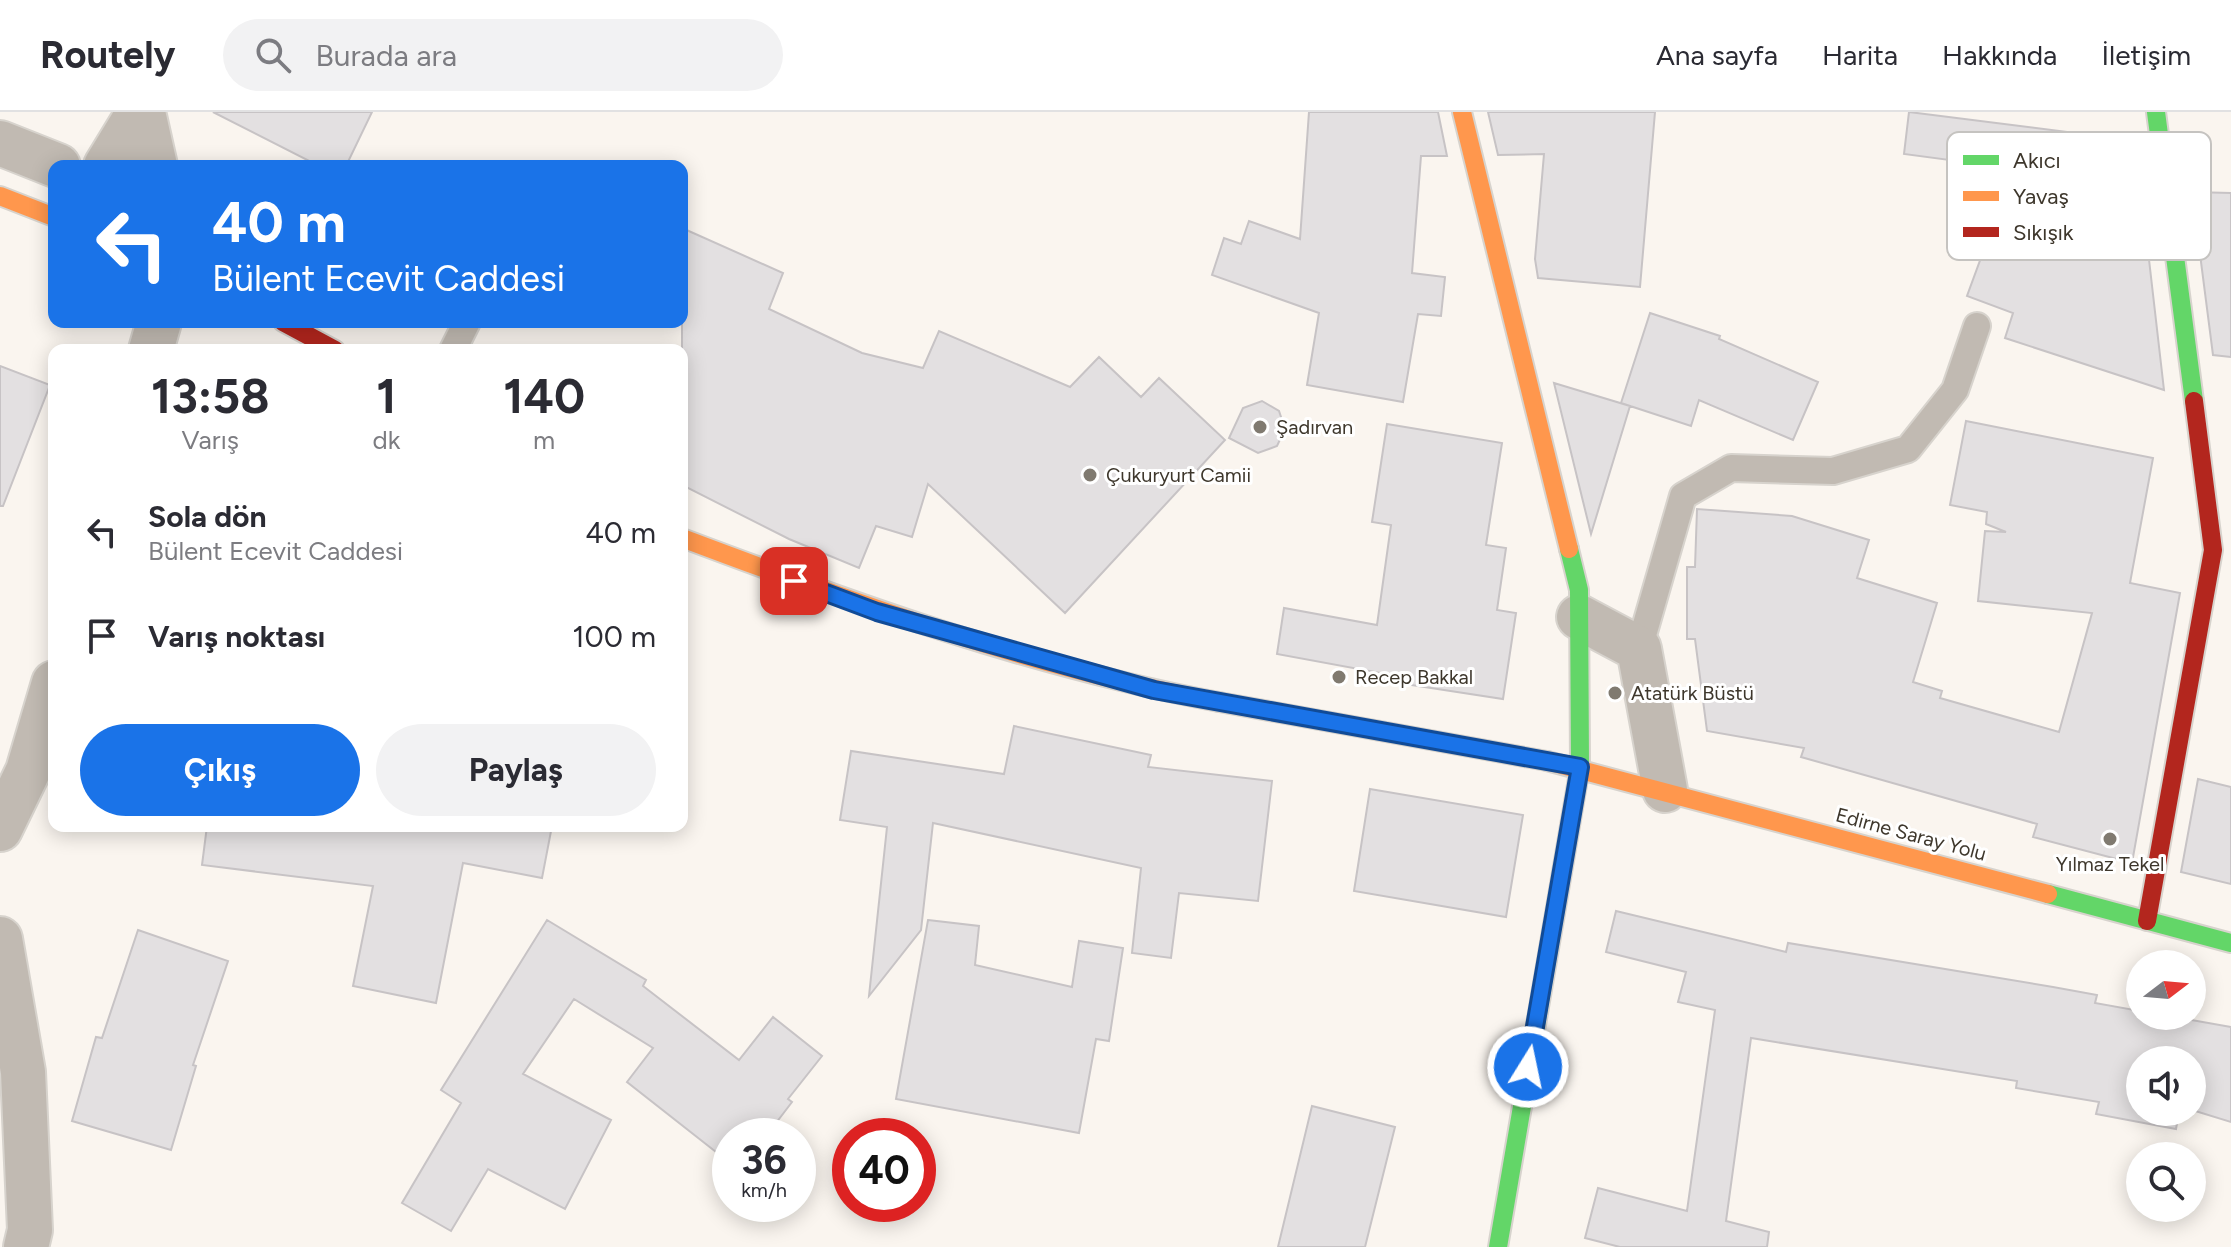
<!DOCTYPE html>
<html lang="tr">
<meta charset="utf-8">
<style>
:root{--surface:#fff;--page:#f2f2f3;--text:#2b2b33;--muted:#7c7c81;--line:#e1e1e2;--accent:#1a73e8}
body{margin:0;font-family:Figtree,sans-serif;background:var(--page);color:var(--text);height:100vh;display:flex;flex-direction:column;font-size:30px;white-space:nowrap}
*{box-sizing:border-box;margin:0}
p{font-size:26px;color:var(--muted)}
.icon{flex:none;width:44px;height:44px;fill:none;stroke:currentColor;stroke-width:2;stroke-linecap:round;stroke-linejoin:round}
.map{position:relative;flex:1;overflow:hidden}
.panel{position:absolute;left:48px;top:232px;width:640px;height:488px;display:flex;flex-direction:column;background:var(--surface);border-radius:16px;box-shadow:0 4px 20px #0003}
.panel>*{flex:none}
.guide{position:absolute;left:48px;top:48px;width:640px;height:168px;border-radius:16px;box-shadow:0 4px 20px #0003;background:#1a73e8;color:#fff;overflow:hidden}
.needle{width:52px;rotate:74deg}
.tools{position:absolute;left:2126px;top:838px;display:grid;gap:16px}
.tools a{display:grid;place-items:center;width:80px;height:80px;border-radius:50%;background:var(--surface);box-shadow:0 4px 20px #0003;font-size:40px}
.speed{position:absolute;left:712px;top:1006px;display:flex;gap:16px;font-size:40px;font-weight:700;text-align:center}
.speed>*{display:grid;place-content:center;width:104px;height:104px;border-radius:50%;background:var(--surface);box-shadow:0 4px 20px #0003;line-height:1}
.speed small{font-size:20px;font-weight:400}
.speed .limit{border:12px solid #d22;background:#fff;color:#111}
.pin{position:absolute;display:grid;place-items:center;width:68px;height:68px;color:#fff;margin:-34px;border-radius:16px;box-shadow:0 4px 12px #0006}
.me{position:absolute;width:88px;margin:-44px;rotate:10deg;stroke-linejoin:round;filter:drop-shadow(0 0 6px #0008)}
.turn{display:flex;align-items:center;gap:28px;height:168px;padding:0 32px;font-size:36px}
.turn .icon{width:104px;height:104px;stroke-width:2.5}
.turn b{display:block;font-size:56px;line-height:68px}
.eta{display:flex;justify-content:space-evenly;align-items:center;height:136px;text-align:center}
.eta b{font-size:48px;font-weight:700;line-height:56px}
.cta{display:flex;gap:16px;margin-top:auto;padding:16px 32px}
.cta a{flex:1;height:92px;border-radius:48px;background:var(--accent);color:#fff;font-size:32px;font-weight:700;line-height:92px;text-align:center}
.cta a+a{background:var(--page);color:var(--text)}
ul{padding:0;list-style:none}
li{display:flex;align-items:center;gap:24px;height:104px;padding:0 32px}
li div{flex:1}
li b{display:block;font-size:30px}
li em{font-style:normal}
header{display:flex;align-items:center;gap:48px;box-sizing:border-box;height:112px;padding:0 40px;background:var(--surface);border-bottom:2px solid var(--line)}
header strong{font-size:38px}
nav{display:flex;gap:44px;margin-inline-start:auto;font-size:28px}
.search{width:560px;height:72px;background:var(--page);display:flex;align-items:center;gap:20px;box-sizing:border-box;padding:0 28px;border-radius:44px;color:var(--muted);font-size:30px}
.map>svg:first-child{display:block}
</style>
<header>
<strong>Routely</strong>
<div class="search"><svg class="icon" aria-label="search" viewBox="0 0 24 24"><circle cx="10" cy="10" r="6"/><path d="M15 15l6 6"/></svg>Burada ara</div>
<nav><a>Ana sayfa</a><a>Harita</a><a>Hakkında</a><a>İletişim</a></nav>
</header>
<div class="map">
<svg width="2231" height="1135" viewBox="0 0 2231 1135">
<rect width="100%" height="100%" fill="#faf5ef"/>
<path fill="#e3e0e1" stroke="#c7c3c5" stroke-width="2" d="M 213,0 L 372,0 L 346,54 L 319,54 Z
M 1309,0 L 1438,0 L 1447,44 L 1421,44 L 1412,161 L 1445,165 L 1441,204 L 1418,202 L 1403,290 L 1307,273 L 1319,201 L 1212,163 L 1224,126 L 1241,132 L 1249,109 L 1300,127 Z
M 1488,0 L 1655,0 L 1640,175 L 1538,166 L 1535,147 L 1544,42 L 1498,43 Z
M 1909,0 L 2123,27 L 2117,77 L 2141,78 L 2164,278 L 2005,226 L 2013,201 L 1967,184 L 1993,113 L 1971,110 L 1980,52 L 1904,42 Z
M 2192,80 L 2231,81 L 2231,245 L 2213,243 Z
M 682,116 L 783,161 L 769,197 L 862,241 L 923,256 L 939,219 L 1070,275 L 1099,245 L 1141,285 L 1159,266 L 1225,328 L 1065,501 L 928,372 L 912,425 L 876,414 L 859,456 L 789,427 L 682,373 Z
M 1650,201 L 1720,224 L 1719,227 L 1818,270 L 1793,328 L 1699,288 L 1691,314 L 1621,291 Z
M 0,254 L 50,273 L 3,394 L 0,394 Z
M 1554,271 L 1630,294 L 1591,422 Z
M 1262,289 L 1279,299 L 1285,317 L 1277,334 L 1258,341 L 1229,326 L 1243,296 Z
M 1966,309 L 2153,346 L 2130,471 L 2180,481 L 2132,751 L 2033,725 L 2037,712 L 1801,645 L 1804,636 L 1707,619 L 1695,527 L 1687,527 L 1687,455 L 1695,455 L 1697,397 L 1792,404 L 1869,428 L 1857,466 L 1937,491 L 1913,570 L 1942,579 L 1940,586 L 2059,620 L 2092,501 L 1978,489 L 1985,419 L 2006,420 L 1986,412 L 1987,400 L 1950,393 Z
M 1387,312 L 1502,331 L 1486,433 L 1506,436 L 1497,498 L 1516,501 L 1503,587 L 1385,569 L 1386,562 L 1277,542 L 1284,496 L 1377,513 L 1391,413 L 1372,410 Z
M 1014,614 L 1151,643 L 1148,655 L 1272,669 L 1258,789 L 1179,781 L 1171,846 L 1132,841 L 1141,756 L 933,711 L 921,818 L 869,884 L 887,715 L 840,708 L 851,639 L 1004,662 Z
M 2198,667 L 2231,675 L 2231,772 L 2181,760 Z
M 1370,677 L 1523,703 L 1506,805 L 1354,779 Z
M 207,714 L 552,714 L 542,766 L 463,751 L 436,891 L 353,874 L 373,774 L 202,753 Z
M 1616,799 L 1786,840 L 1788,831 L 2053,875 L 2097,883 L 2095,891 L 2140,899 L 2140,904 L 2169,904 L 2231,915 L 2231,1010 L 2192,998 L 2192,948 L 2140,948 L 2140,1000 L 2179,1000 L 2176,1017 L 2096,1002 L 2099,990 L 2016,976 L 2017,969 L 1751,926 L 1726,1109 L 1769,1120 L 1767,1135 L 1620,1135 L 1585,1126 L 1598,1076 L 1687,1099 L 1715,898 L 1678,890 L 1686,860 L 1606,840 Z
M 547,808 L 646,868 L 643,874 L 739,948 L 773,905 L 822,944 L 788,987 L 792,990 L 766,1024 L 730,1024 L 730,1051 L 627,970 L 653,936 L 574,887 L 523,962 L 611,1008 L 565,1097 L 488,1057 L 451,1119 L 402,1091 L 461,991 L 441,978 Z
M 928,808 L 979,814 L 975,853 L 1072,875 L 1079,829 L 1123,836 L 1109,929 L 1096,927 L 1079,1021 L 896,987 Z
M 138,818 L 228,849 L 193,953 L 196,954 L 171,1038 L 72,1009 L 96,925 L 102,926 Z
M 1312,994 L 1395,1015 L 1365,1135 L 1278,1135 Z"/>
<g fill="none" stroke-linecap="round" stroke-linejoin="round">
<g stroke="#d7d3cd" stroke-width="30">
<path id="lane" d="M 453,238 L 467,210
M 1639,537 L 1683,384 L 1731,356 L 1833,359 L 1908,337 L 1955,278 L 1977,214"/>
</g>
<g stroke="#d7d3cd" stroke-width="48">
<path id="street" d="M 143,0 L 155,54
M 0,31 L 58,54
M 106,54 L 139,0
M 151,238 L 159,210
M 1579,505 L 1639,537 L 1665,678
M 0,717 L 28,659 L 54,571
M 0,827 L 23,960 L 30,1118 L 26,1135"/>
</g>
<g stroke="#d7d3cd" stroke-width="22">
<path id="fast" d="M 2156,0 L 2194,289
M 2048,782 L 2231,831
M 1498,1135 L 1580,655 L 1579,478 L 1569,437"/>
</g>
<g stroke="#d7d3cd" stroke-width="22">
<path id="slow" d="M 1462,0 L 1569,437
M 0,84 L 54,105
M 682,426 C 857,492 1034,556 1219,590
M 1547,649 L 2048,782"/>
</g>
<g stroke="#d7d3cd" stroke-width="22">
<path id="jam" d="M 283,210 L 335,238
M 1219,590 L 1547,649
M 2147,809 L 2213,438 L 2194,289"/>
</g>
<use href="#lane" stroke="#c1bab2" stroke-width="26"/>
<use href="#street" stroke="#c1bab2" stroke-width="44"/>
<use href="#fast" stroke="#63d668" stroke-width="18"/>
<use href="#slow" stroke="#ff974d" stroke-width="18"/>
<use href="#jam" stroke="#b3261e" stroke-width="18"/>
</g>
<g fill="none" stroke-linecap="round" stroke-linejoin="round">
<g stroke="#114b97" stroke-width="20">
<path id="route" d="M 794,469 L 877,500 L 1154,578 L 1580,655 L 1528,955"/>
</g>
<use href="#route" stroke="#1a73e8" stroke-width="14"/>
</g>
<g fill="#807a70" stroke="#fff" stroke-width="3">
<circle cx="1260" cy="315" r="8"/>
<circle cx="1090" cy="363" r="8"/>
<circle cx="1339" cy="565" r="8"/>
<circle cx="1615" cy="581" r="8"/>
<circle cx="2110" cy="727" r="8"/>
</g>
<g text-anchor="middle" dominant-baseline="central" stroke-width="6" stroke-linejoin="round" paint-order="stroke">
<g font-size="20" fill="#3e372c" stroke="#fff" text-anchor="start">
<text x="1276" y="315">Şadırvan</text>
<text x="1106" y="363">Çukuryurt Camii</text>
<text x="1355" y="565">Recep Bakkal</text>
<text x="1631" y="581">Atatürk Büstü</text>
<text x="2110" y="752" text-anchor="middle">Yılmaz Tekel</text>
</g>
<g font-size="20" fill="#3e372c" stroke="#fff">
<text transform="translate(1911 722) rotate(15)">Edirne Saray Yolu</text>
</g>
</g>
<rect x="1947" y="20" width="264" height="128" rx="12" fill="#fff" stroke="#c5c3c0" stroke-width="2"/>
<rect x="1963" y="43" width="36" height="10" fill="#63d668"/>
<rect x="1963" y="79" width="36" height="10" fill="#ff974d"/>
<rect x="1963" y="115" width="36" height="10" fill="#b3261e"/>
<g font-size="22" fill="#3e372c">
<text x="2013" y="56">Akıcı</text>
<text x="2013" y="92">Yavaş</text>
<text x="2013" y="128">Sıkışık</text>
</g>
</svg>
<div class="tools">
<a><svg class="needle" viewBox="-14 -14 28 28"><path d="M0-13l5 13h-10z" fill="#e53935"/><path d="M0 13l5-13h-10z" fill="#7c7c81"/></svg></a>
<a><svg class="icon" aria-label="sound" viewBox="0 0 24 24"><path d="M4 9h4l5-4v14l-5-4H4zM17 9q2 3 0 6"/></svg></a>
<a><svg class="icon" aria-label="search" viewBox="0 0 24 24"><circle cx="10" cy="10" r="6"/><path d="M15 15l6 6"/></svg></a>
</div>
<div class="speed"><div>36<small>km/h</small></div><div class="limit">40</div></div>
<div class="pin" style="left:794px;top:469px;background:#d93025"><svg class="icon" aria-label="arrive" viewBox="0 0 24 24"><path d="M6 21V4h12l-3 4 3 4H6"/></svg></div>
<svg class="me" style="left:1528px;top:955px" viewBox="-20 -20 40 40"><circle r="17" fill="#1a73e8" stroke="#fff" stroke-width="3"/><path d="M0-11L8 9 0 5-8 9z" fill="#fff"/></svg>
<div class="guide">
<div class="turn"><svg class="icon" aria-label="left" viewBox="0 0 24 24"><path d="M17 20v-9H6M10 6l-5 5 5 5"/></svg><div><b>40 m</b>Bülent Ecevit Caddesi</div></div>
</div>
<section class="panel">
<div class="eta">
<div><b>13:58</b><p>Varış</p></div>
<div><b>1</b><p>dk</p></div>
<div><b>140</b><p>m</p></div>
</div>
<ul>
<li><svg class="icon" aria-label="left" viewBox="0 0 24 24"><path d="M17 20v-9H6M10 6l-5 5 5 5"/></svg><div><b>Sola dön</b><p>Bülent Ecevit Caddesi</p></div><em>40 m</em></li>
<li><svg class="icon" aria-label="arrive" viewBox="0 0 24 24"><path d="M6 21V4h12l-3 4 3 4H6"/></svg><div><b>Varış noktası</b></div><em>100 m</em></li>
</ul>
<div class="cta"><a>Çıkış</a><a>Paylaş</a></div>
</section>
</div>
